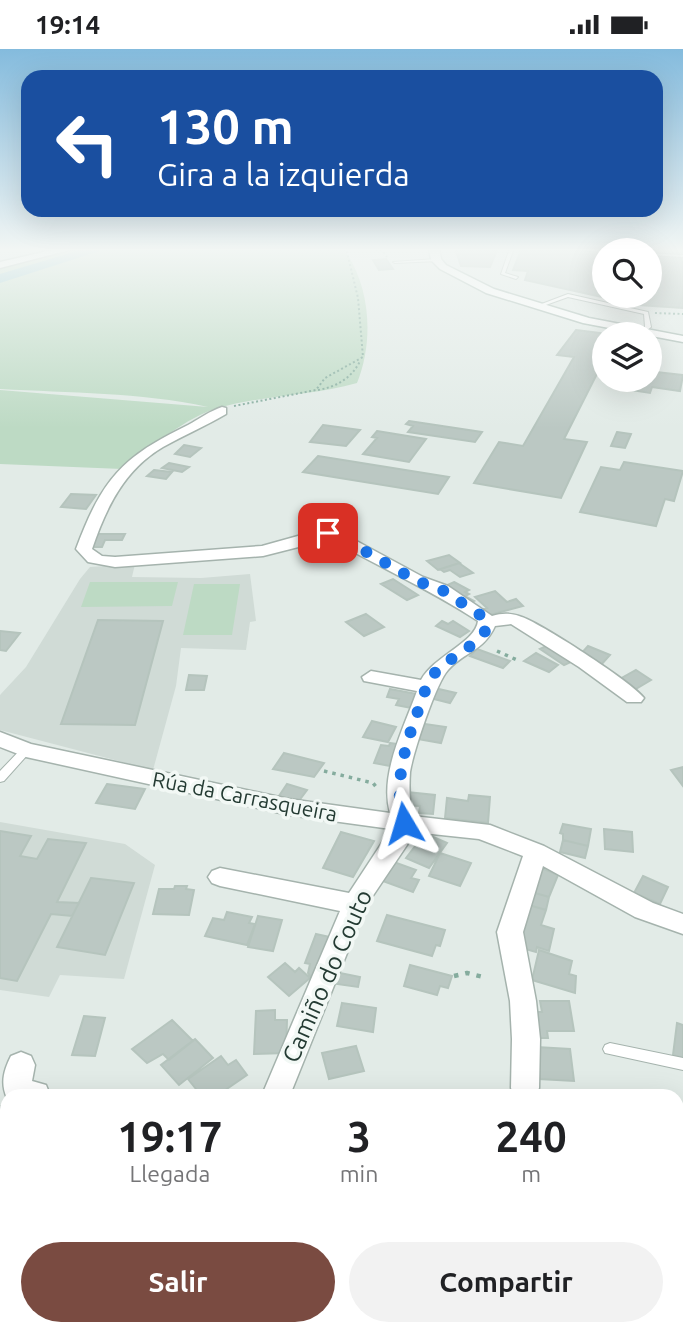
<!DOCTYPE html>
<html lang="es">
<meta charset="utf-8">
<style>
:root{--surface:#fff;--page:#f2f2f2;--text:#202124;--muted:#757577;--accent:#7a4b41}
body{margin:0;font-family:Ubuntu,sans-serif;background:var(--page);color:var(--text);height:100vh;display:flex;flex-direction:column;font-size:26px;white-space:nowrap}
*{box-sizing:border-box;margin:0}
p{font-size:23px;color:var(--muted)}
.icon{flex:none;width:38px;height:38px;fill:none;stroke:currentColor;stroke-width:2;stroke-linecap:round;stroke-linejoin:round}
.map{position:relative;flex:1;overflow:hidden}
.panel{position:absolute;left:0px;top:1040px;width:684px;height:247px;display:flex;flex-direction:column;background:var(--surface);border-radius:21px 21px 0 0;box-shadow:0 7px 28px #0002}
.panel>*{flex:none}
.top-card{position:absolute;left:21px;top:21px;width:642px;height:147px;border-radius:21px;box-shadow:0 7px 28px #0002;background:#1a4fa0;color:#fff;overflow:hidden}
.controls{position:absolute;left:592px;top:189px;display:grid;gap:14px}
.controls a{display:grid;place-items:center;width:70px;height:70px;border-radius:50%;background:var(--surface);box-shadow:0 7px 28px #0002;font-size:35px}
.pin{position:absolute;display:grid;place-items:center;width:60px;height:60px;color:#fff;margin:-30px;border-radius:14px;box-shadow:0 4px 10px #0006}
.me{position:absolute;width:77px;margin:-38px;rotate:353deg;stroke-linejoin:round;filter:drop-shadow(0 0 5px #0008)}
.turn{display:flex;align-items:center;gap:24px;height:147px;padding:0 21px;font-size:32px}
.turn .icon{width:91px;height:91px;stroke-width:2.5}
.turn b{display:block;font-size:49px;line-height:60px}
.eta{display:flex;justify-content:space-evenly;align-items:center;height:119px;text-align:center}
.eta b{font-size:42px;font-weight:700;line-height:49px}
.button{display:flex;gap:14px;margin-top:auto;padding:14px 21px}
.button a{flex:1;height:80px;border-radius:42px;background:var(--accent);color:#fff;font-size:28px;font-weight:700;line-height:80px;text-align:center}
.button a+a{background:var(--page);color:var(--text)}
.status{display:flex;justify-content:space-between;align-items:center;height:49px;padding:0 35px;background:var(--surface);direction:ltr}
.status svg{height:19px;fill:currentColor}
.map>svg:first-child{display:block}
</style>
<div class="status"><b>19:14</b><svg viewBox="0 0 49 12"><path d="M0 12V9h3v3zM5 12V6h3v6zM10 12V3h3v9zM15 12V0h3v12zM26 1h20v11H26zM47 4h2v5h-2z"/></svg></div>
<div class="map">
<svg width="683" height="1285" viewBox="0 0 683 1285">
<rect width="100%" height="100%" fill="#e2ebe7"/>
<path fill="#d0dbd6" d="M 135,515 L 132,528 L 201,529 L 250,525 L 256,572 L 250,573 L 246,601 L 181,599 L 176,637 L 153,721 L 0,681 L 0,646 L 26,618 L 80,530 L 90,518 Z
M 0,773 L 125,795 L 155,816 L 124,930 L 60,926 L 49,948 L 0,941 Z"/>
<path fill="#bddac4" d="M 82,199 L 343,199 C 371,237 374,292 357,334 C 311,347 263,346 218,359 C 190,366 144,402 122,420 L 0,415 L 0,341 L 208,358 C 139,343 70,344 0,340 L 0,218 Z
M 90,533 L 178,533 L 172,557 L 81,558 Z
M 194,535 L 240,535 L 232,586 L 183,586 Z"/>
<g fill="none" stroke-linecap="round" stroke-linejoin="round">
<path fill="#8ec5cc" fill-rule="evenodd" d="M 87,199 L 109,199 L 0,234 L 0,225 Z"/>
</g>
<path fill="#bbc8c3" stroke="#b5c4bd" stroke-width="2" d="M 455,199 L 498,199 L 490,218 L 461,217 Z
M 537,199 L 604,204 L 604,247 L 649,247 L 649,207 L 683,209 L 683,259 L 638,256 L 525,231 L 528,222 L 513,221 L 521,201 Z
M 386,210 L 393,220 L 379,221 L 373,211 Z
M 576,281 L 608,285 L 604,285 L 604,311 L 564,390 L 587,393 L 561,449 L 474,434 L 499,393 L 523,397 L 574,308 L 557,306 Z
M 656,323 L 683,326 L 680,342 L 652,338 L 650,344 L 631,341 L 635,331 L 649,331 L 649,325 L 655,326 Z
M 409,372 L 482,383 L 475,393 L 408,383 L 413,377 L 406,375 Z
M 323,376 L 360,381 L 346,397 L 310,393 Z
M 377,382 L 426,390 L 409,413 L 363,405 L 377,389 L 372,388 Z
M 617,383 L 631,385 L 625,399 L 611,397 Z
M 184,396 L 201,399 L 190,408 L 175,405 Z
M 318,407 L 449,428 L 438,445 L 303,423 Z
M 624,413 L 683,422 L 674,452 L 665,450 L 656,477 L 580,463 L 601,418 L 620,421 Z
M 169,414 L 189,418 L 182,423 L 162,419 Z
M 154,421 L 172,423 L 166,430 L 147,427 Z
M 71,445 L 96,446 L 86,460 L 61,458 Z
M 97,485 L 125,485 L 122,491 L 105,491 L 102,498 L 91,498 Z
M 449,506 L 460,514 L 438,521 L 427,512 Z
M 459,514 L 473,524 L 460,528 L 450,521 L 444,523 L 440,520 Z
M 393,530 L 418,546 L 407,551 L 381,535 Z
M 454,533 L 469,541 L 465,543 L 469,545 L 465,547 L 474,552 L 468,555 L 443,538 Z
M 495,542 L 507,553 L 516,550 L 523,557 L 486,567 L 480,561 L 487,559 L 475,548 Z
M 366,565 L 384,578 L 364,587 L 346,573 Z
M 98,571 L 163,572 L 135,676 L 61,675 Z
M 442,572 L 448,575 L 453,572 L 469,582 L 460,588 L 436,577 Z
M 0,582 L 20,584 L 6,602 L 0,601 Z
M 551,595 L 575,611 L 564,616 L 540,600 Z
M 588,597 L 610,606 L 600,617 L 578,608 Z
M 477,600 L 510,612 L 503,619 L 470,607 Z
M 536,604 L 558,616 L 549,623 L 524,612 Z
M 636,621 L 651,631 L 634,641 L 618,631 Z
M 189,626 L 207,627 L 204,641 L 186,641 Z
M 430,638 L 456,644 L 450,654 L 426,648 Z
M 390,640 L 422,646 L 417,660 L 396,656 L 399,650 L 387,648 Z
M 372,672 L 396,678 L 388,693 L 363,688 Z
M 418,674 L 446,678 L 441,694 L 412,689 Z
M 390,694 L 404,696 L 396,718 L 374,714 L 381,696 L 389,697 Z
M 284,704 L 324,714 L 314,728 L 273,720 Z
M 683,718 L 683,737 L 671,721 Z
M 107,735 L 145,740 L 135,760 L 96,754 Z
M 287,735 L 307,741 L 298,753 L 279,747 Z
M 407,743 L 435,746 L 433,765 L 419,764 L 420,757 L 405,756 Z
M 469,746 L 490,748 L 488,774 L 445,769 L 447,749 L 468,752 Z
M 563,775 L 591,780 L 588,797 L 563,791 L 563,785 L 560,784 Z
M 604,780 L 632,783 L 633,803 L 605,800 Z
M 0,782 L 31,787 L 20,807 L 37,810 L 48,790 L 86,794 L 57,853 L 79,854 L 72,867 L 51,865 L 17,932 L 0,929 Z
M 341,783 L 374,792 L 353,828 L 323,819 Z
M 431,787 L 447,794 L 429,819 L 406,809 L 419,792 L 425,795 Z
M 563,791 L 588,797 L 585,809 L 560,803 Z
M 440,804 L 471,814 L 460,837 L 429,827 Z
M 391,812 L 416,821 L 411,829 L 419,831 L 413,843 L 380,831 Z
M 537,817 L 558,826 L 549,848 L 528,842 Z
M 643,827 L 668,838 L 660,855 L 634,844 Z
M 91,829 L 134,834 L 105,906 L 57,898 Z
M 175,837 L 187,837 L 186,840 L 194,841 L 189,866 L 153,865 L 159,840 L 174,840 Z
M 528,842 L 549,848 L 546,861 L 525,855 Z
M 525,855 L 546,861 L 541,876 L 554,880 L 549,902 L 537,898 L 536,903 L 515,897 Z
M 227,863 L 252,868 L 249,874 L 255,875 L 247,896 L 205,887 L 213,869 L 224,871 Z
M 387,866 L 445,881 L 440,897 L 436,896 L 432,907 L 377,892 Z
M 258,867 L 282,871 L 273,902 L 248,898 Z
M 316,885 L 334,889 L 312,929 L 308,924 L 310,915 L 305,914 Z
M 539,901 L 572,912 L 569,925 L 576,927 L 575,944 L 532,931 Z
M 285,914 L 295,923 L 299,919 L 310,929 L 289,947 L 268,928 Z
M 410,916 L 452,927 L 448,939 L 440,937 L 437,946 L 404,937 Z
M 340,924 L 360,928 L 358,938 L 337,935 Z
M 540,952 L 569,952 L 574,982 L 547,982 L 548,989 L 534,989 L 530,963 L 542,963 Z
M 342,954 L 376,959 L 373,983 L 337,977 Z
M 275,961 L 275,971 L 287,971 L 286,1004 L 254,1005 L 256,962 Z
M 84,967 L 105,969 L 95,1007 L 72,1006 Z
M 172,971 L 193,992 L 169,1011 L 163,1005 L 147,1014 L 132,1000 Z
M 677,974 L 683,976 L 683,1009 L 673,1006 Z
M 195,990 L 213,1009 L 179,1036 L 161,1016 Z
M 356,997 L 364,1022 L 329,1030 L 322,1004 Z
M 536,998 L 570,1000 L 574,1032 L 539,1030 Z
M 221,1007 L 228,1016 L 236,1011 L 247,1026 L 218,1046 L 210,1046 L 206,1041 L 200,1045 L 188,1030 Z
M 0,1057 L 7,1057 L 7,1107 L 0,1107 Z
M 677,1111 L 683,1111 L 683,1141 L 677,1141 Z"/>
<g fill="none" stroke-linecap="round" stroke-linejoin="round">
<g stroke="#a5b3ad" stroke-width="2">
<path id="service" d="M 510,199 L 514,199 L 505,224 L 518,228 L 516,230 L 501,225 Z
M 560,199 L 606,201 L 604,201 L 604,203 Z
M 649,204 L 683,206 L 683,208 L 649,206 Z
M 436,210 L 438,212 L 395,214 L 393,213 Z
M 568,245 L 648,263 L 651,278 L 646,282 L 641,281 L 645,278 L 644,265 L 568,248 L 543,257 L 539,256 Z
M 26,698 L 30,699 L 31,701 L 30,703 L 4,732 L 0,733 L 0,722 L 22,699 Z
M 610,994 L 683,1009 L 683,1021 L 605,1004 L 603,1000 L 605,996 Z"/>
</g>
<g stroke="#a5b3ad" stroke-width="3">
<path id="minor" d="M 61,199 L 77,199 L 0,219 L 0,213 Z
M 222,358 L 226,359 L 226,365 C 206,377 184,386 163,398 C 124,421 106,459 92,500 L 102,507 L 115,508 L 262,497 L 323,480 L 338,482 L 423,528 L 448,537 L 492,567 C 502,564 510,564 519,567 C 538,572 633,634 644,649 L 641,653 L 627,653 L 579,618 L 511,575 L 495,577 C 484,602 464,603 448,621 C 436,634 413,704 410,723 C 409,738 409,753 413,767 L 490,776 L 544,797 L 653,854 L 683,865 L 683,885 L 635,868 L 543,817 L 523,883 L 536,952 L 540,990 L 539,1039 L 536,1046 L 514,1046 L 511,1039 L 512,990 L 510,952 L 497,883 L 523,807 L 479,790 L 413,783 L 407,796 L 366,857 L 290,1046 L 262,1046 L 340,862 L 220,837 L 212,834 L 208,828 L 212,822 L 220,819 L 349,844 L 391,780 L 289,766 L 26,708 L 0,698 L 0,683 L 31,695 L 289,750 L 390,764 C 379,725 404,679 417,642 L 364,632 L 362,628 L 371,622 L 421,631 C 434,607 476,593 478,572 C 431,541 379,518 330,490 L 263,507 L 115,518 L 88,513 L 76,500 C 102,430 122,408 188,376 C 199,370 210,362 222,358 Z
M 21,1003 L 31,1007 L 35,1016 L 32,1032 L 46,1036 L 50,1046 L 7,1046 L 7,1049 C 0,1034 4,1021 11,1007 Z
M 220,1279 L 255,1279 L 253,1285 L 219,1285 Z"/>
</g>
<g stroke="#a2b6ae" stroke-width="3">
<path id="secondary" d="M 429,199 L 439,199 L 441,210 L 446,216 L 494,240 L 589,269 L 683,287 L 683,293 L 583,274 L 486,244 L 440,220 L 431,211 Z"/>
</g>
<path stroke="#85ac9e" stroke-width="2" stroke-dasharray="2 2.5" stroke-linecap="butt" d="M 371,199 L 383,202 L 387,208
M 655,264 L 683,265
M 318,341 C 336,338 352,329 360,312
M 234,357 L 316,341 L 325,329 L 363,308 L 358,249 L 346,199"/>
<path stroke="#85ac9e" stroke-width="3.5" stroke-dasharray="3.5 5" stroke-linecap="butt" d="M 497,602 L 517,611
M 324,722 L 373,734 L 377,739"/>
<path stroke="#85ac9e" stroke-width="4.5" stroke-dasharray="4.5 7" stroke-linecap="butt" d="M 454,927 L 467,924 L 487,929"/>
<use href="#service" fill="#fff" fill-rule="evenodd"/>
<use href="#minor" fill="#fff" fill-rule="evenodd"/>
<use href="#secondary" fill="#fff" fill-rule="evenodd"/>
</g>
<linearGradient id="sky" x2="0" y2="1"><stop stop-color="#84bbdd"/><stop offset="0.53" stop-color="#f2f6f4"/><stop offset="1" stop-color="#f2f6f4" stop-opacity="0"/></linearGradient>
<rect width="683" height="379" fill="url(#sky)"/>
<g fill="none" stroke-linecap="round" stroke-linejoin="round">
<path stroke="#1a73e8" stroke-width="12" stroke-dasharray="0 21.6" d="M 328,484 L 337,486 L 417,532 L 442,541 L 485,569 L 488,574 C 485,596 443,609 431,629 C 425,638 423,650 419,659 C 405,697 393,735 404,774"/>
</g>
<g text-anchor="middle" dominant-baseline="central" stroke-width="7" stroke-linejoin="round" paint-order="stroke">
<g font-size="21" fill="#243b33" stroke="#f2f8f5">
<text transform="translate(245 747) rotate(11)">Rúa da Carrasqueira</text>
</g>
<g font-size="24" fill="#243b33" stroke="#f2f8f5">
<text transform="translate(327 927) rotate(-66)">Camiño do Couto</text>
</g>
</g>
</svg>
<div class="controls">
<a><svg class="icon" aria-label="search" viewBox="0 0 24 24"><circle cx="10" cy="10" r="6"/><path d="M15 15l6 6"/></svg></a>
<a><svg class="icon" aria-label="layers" viewBox="0 0 24 24"><path d="M12 4l9 5-9 5-9-5zM3 14l9 5 9-5"/></svg></a>
</div>
<div class="pin" style="left:328px;top:484px;background:#d93025"><svg class="icon" aria-label="arrive" viewBox="0 0 24 24"><path d="M6 21V4h12l-3 4 3 4H6"/></svg></div>
<svg class="me" style="left:404px;top:774px" viewBox="-20 -20 40 40"><path d="M0-17L14 15 0 8-14 15z" fill="#1a73e8" stroke="#fff" stroke-width="4"/></svg>
<div class="top-card">
<div class="turn"><svg class="icon" aria-label="left" viewBox="0 0 24 24"><path d="M17 20v-9H6M10 6l-5 5 5 5"/></svg><div><b>130 m</b>Gira a la izquierda</div></div>
</div>
<section class="panel">
<div class="eta">
<div><b>19:17</b><p>Llegada</p></div>
<div><b>3</b><p>min</p></div>
<div><b>240</b><p>m</p></div>
</div>
<div class="button"><a>Salir</a><a>Compartir</a></div>
</section>
</div>
